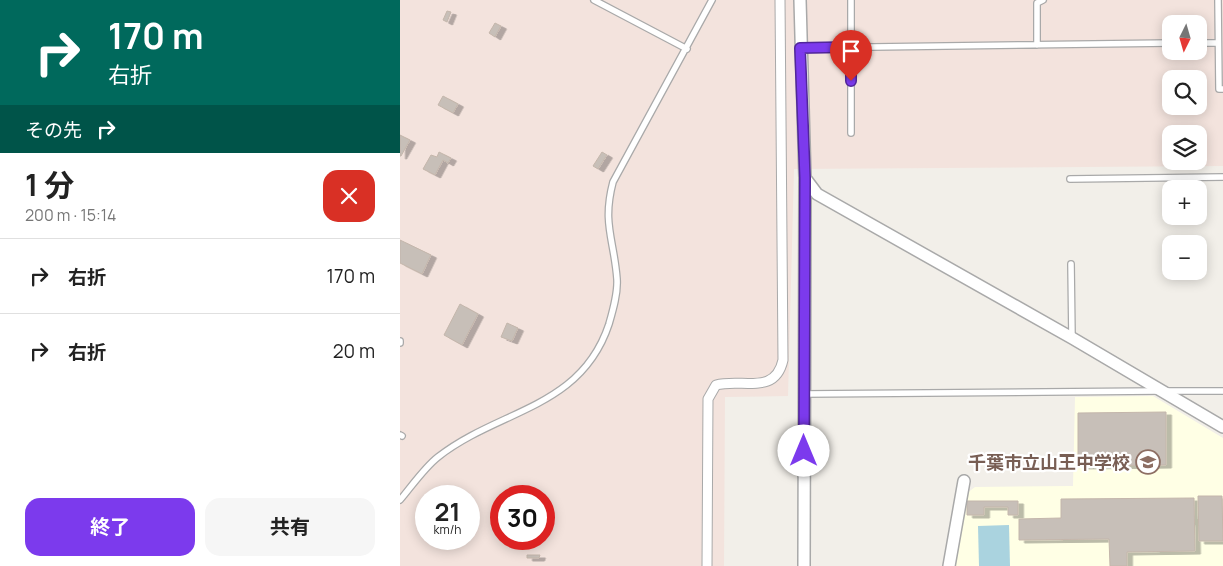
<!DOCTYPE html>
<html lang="ja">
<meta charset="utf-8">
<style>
:root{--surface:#fff;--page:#f6f6f6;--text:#222;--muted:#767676;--line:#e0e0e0;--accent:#7c3aed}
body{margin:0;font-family:Manrope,"Noto Sans JP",sans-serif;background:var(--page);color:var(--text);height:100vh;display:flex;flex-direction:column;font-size:19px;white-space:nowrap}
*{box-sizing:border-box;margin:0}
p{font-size:16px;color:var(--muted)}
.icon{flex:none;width:28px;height:28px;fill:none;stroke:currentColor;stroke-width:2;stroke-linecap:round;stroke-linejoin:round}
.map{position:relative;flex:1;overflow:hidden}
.sheet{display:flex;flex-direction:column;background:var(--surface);width:400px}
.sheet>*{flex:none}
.guide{background:#00695c;color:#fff;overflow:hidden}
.needle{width:32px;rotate:185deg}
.controls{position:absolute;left:762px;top:15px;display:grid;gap:10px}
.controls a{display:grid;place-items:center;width:45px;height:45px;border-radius:10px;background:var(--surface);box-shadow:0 2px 12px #0003;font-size:25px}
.speed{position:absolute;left:15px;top:485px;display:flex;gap:10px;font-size:25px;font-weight:700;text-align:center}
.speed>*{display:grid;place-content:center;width:65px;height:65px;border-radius:50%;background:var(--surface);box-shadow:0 2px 12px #0003;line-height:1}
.speed small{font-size:12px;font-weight:400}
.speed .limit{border:8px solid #d22;background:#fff;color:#111}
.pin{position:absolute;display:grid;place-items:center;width:42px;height:42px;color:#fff;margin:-51px -21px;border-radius:50% 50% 50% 0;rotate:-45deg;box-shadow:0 0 5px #0007}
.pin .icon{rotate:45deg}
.me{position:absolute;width:55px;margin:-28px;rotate:0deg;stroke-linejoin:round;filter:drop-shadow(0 0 4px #0008)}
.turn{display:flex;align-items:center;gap:18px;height:105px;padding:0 25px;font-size:22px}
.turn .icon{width:65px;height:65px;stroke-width:2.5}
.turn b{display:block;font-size:35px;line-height:42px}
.then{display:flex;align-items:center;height:48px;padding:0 25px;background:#0003;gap:10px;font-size:19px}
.round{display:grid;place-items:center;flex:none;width:52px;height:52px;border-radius:15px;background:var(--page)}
.overview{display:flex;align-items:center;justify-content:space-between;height:85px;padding:0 25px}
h1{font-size:30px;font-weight:700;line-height:38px}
.cta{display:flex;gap:10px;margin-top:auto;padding:10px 25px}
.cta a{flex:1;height:58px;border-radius:15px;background:var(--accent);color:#fff;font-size:20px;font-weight:700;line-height:58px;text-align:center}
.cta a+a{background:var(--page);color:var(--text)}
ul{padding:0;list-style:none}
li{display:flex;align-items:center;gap:15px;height:75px;padding:0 25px;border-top:1px solid var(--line)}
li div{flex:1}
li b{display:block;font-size:19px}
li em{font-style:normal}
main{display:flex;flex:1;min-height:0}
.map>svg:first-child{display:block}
</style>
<main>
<section class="sheet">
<div class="guide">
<div class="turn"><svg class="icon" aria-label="right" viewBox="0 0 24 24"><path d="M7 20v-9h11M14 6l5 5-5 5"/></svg><div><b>170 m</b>右折</div></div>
<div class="then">その先<svg class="icon" aria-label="right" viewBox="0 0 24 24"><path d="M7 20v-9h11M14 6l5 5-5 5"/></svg></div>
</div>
<div class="overview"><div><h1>1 分</h1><p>200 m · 15:14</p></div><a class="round" style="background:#d93025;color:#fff"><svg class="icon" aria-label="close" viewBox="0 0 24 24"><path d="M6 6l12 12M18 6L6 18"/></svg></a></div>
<ul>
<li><svg class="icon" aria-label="right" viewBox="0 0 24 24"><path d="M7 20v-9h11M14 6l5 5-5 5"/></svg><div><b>右折</b></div><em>170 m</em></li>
<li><svg class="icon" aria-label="right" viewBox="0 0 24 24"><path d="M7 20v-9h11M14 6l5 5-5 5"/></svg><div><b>右折</b></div><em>20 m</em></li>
</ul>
<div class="cta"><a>終了</a><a>共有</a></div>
</section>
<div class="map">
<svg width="823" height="566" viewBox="0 0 823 566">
<defs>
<filter id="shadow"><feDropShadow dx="5.5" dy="3" stdDeviation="0" flood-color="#0004"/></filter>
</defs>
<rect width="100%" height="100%" fill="#f2efe9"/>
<path fill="#ffffe5" d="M 753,396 L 823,438 L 823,566 L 554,566 L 567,493 L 575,487 L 673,486 L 675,397 Z"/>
<path fill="#f3e3dd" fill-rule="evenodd" d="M 0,0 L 823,0 L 823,166 L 394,169 L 388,396 L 325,397 L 324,566 L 0,566 ZM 771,24 L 799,24 L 799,51 L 771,51 ZM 771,79 L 799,79 L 799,106 L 771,106 ZM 771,134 L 799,134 L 799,161 L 771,161 ZM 26,496 L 69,496 L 69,539 L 26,539 ZM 101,496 L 144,496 L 144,539 L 101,539 Z"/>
<path fill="#aad3df" d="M 609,525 L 610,566 L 579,566 L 578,526 Z"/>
<path fill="#c7bfb8" stroke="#c4b6ab" filter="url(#shadow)" d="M 47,11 L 51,12 L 47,22 L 43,20 Z
M 95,23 L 101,26 L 95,37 L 89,33 Z
M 43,96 L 58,104 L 53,113 L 38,105 Z
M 0,135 L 10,140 L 1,156 L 0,156 Z
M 39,152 L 51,158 L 48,163 L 43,160 L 35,175 L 23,169 L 31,155 L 37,157 Z
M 202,152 L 207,155 L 198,169 L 193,166 Z
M 0,240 L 31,255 L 22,274 L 0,263 Z
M 60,304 L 78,314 L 62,345 L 44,335 Z
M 107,323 L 118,328 L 112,341 L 101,337 Z
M 766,412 L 766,465 L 678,466 L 678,413 Z
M 798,496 L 822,496 L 823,541 L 799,541 Z
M 794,498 L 795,551 L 727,552 L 727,566 L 710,566 L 709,539 L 619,540 L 619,519 L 661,518 L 661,499 Z
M 567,501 L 618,501 L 618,515 L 608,515 L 608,507 L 584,507 L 584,515 L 567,515 Z
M 127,555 L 140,555 L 139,558 L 127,558 Z"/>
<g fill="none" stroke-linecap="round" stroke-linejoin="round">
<g stroke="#a9a9a9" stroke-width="8">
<path id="service" d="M 194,0 L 287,49
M 451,0 L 451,133
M 818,0 L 819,89 L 823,89
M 799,43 L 818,43
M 637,45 L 637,3 L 643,0
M 400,48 L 771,43
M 670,179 L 823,177
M 671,264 L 672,338
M 0,341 L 0,343
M 768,391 L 823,391
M 404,394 L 758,391
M 0,435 L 2,436
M 0,500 C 12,486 24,468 38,457 C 99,409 181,409 209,324 C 213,310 218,293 217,279 C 214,239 202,224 213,182 L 312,0"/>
</g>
<g stroke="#a9a9a9" stroke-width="11">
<path id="pedestrian" d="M 307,566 L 308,399 L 316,385 C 342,378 375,396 383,360 L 380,0"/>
</g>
<g stroke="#a9a9a9" stroke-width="14">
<path id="minor" d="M 400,0 L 405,178 L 404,566
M 405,178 L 417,194 L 672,338 L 823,427
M 549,566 L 564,481"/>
</g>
<use href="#service" stroke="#fff" stroke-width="5.5"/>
<use href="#pedestrian" stroke="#fff" stroke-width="9"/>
<use href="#minor" stroke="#fff" stroke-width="11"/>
</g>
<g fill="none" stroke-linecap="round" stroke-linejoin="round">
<g stroke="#51269a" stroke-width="12">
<path id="route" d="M 404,451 L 405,178 L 400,48 L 451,47 L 451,81"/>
</g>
<use href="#route" stroke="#7c3aed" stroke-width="9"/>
</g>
<defs>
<g id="school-ring" transform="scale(1.25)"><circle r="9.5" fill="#fff" stroke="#8d6e63" stroke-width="1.5"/><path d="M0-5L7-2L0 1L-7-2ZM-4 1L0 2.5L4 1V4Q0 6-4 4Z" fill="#8d6e63"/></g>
</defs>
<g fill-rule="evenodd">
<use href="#school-ring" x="748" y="462"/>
</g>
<g text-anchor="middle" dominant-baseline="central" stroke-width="4.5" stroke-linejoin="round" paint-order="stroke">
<g font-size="18" font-weight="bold" fill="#785e54" stroke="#fff" text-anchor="end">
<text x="730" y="462">千葉市立山王中学校</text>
</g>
</g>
</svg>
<div class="controls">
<a><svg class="needle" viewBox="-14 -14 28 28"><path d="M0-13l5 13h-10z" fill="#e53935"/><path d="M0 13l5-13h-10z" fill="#767676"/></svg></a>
<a><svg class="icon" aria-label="search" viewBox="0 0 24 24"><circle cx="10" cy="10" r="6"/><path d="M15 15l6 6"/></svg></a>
<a><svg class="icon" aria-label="layers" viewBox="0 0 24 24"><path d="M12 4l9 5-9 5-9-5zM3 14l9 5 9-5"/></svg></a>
<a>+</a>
<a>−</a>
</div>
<div class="speed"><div>21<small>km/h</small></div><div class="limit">30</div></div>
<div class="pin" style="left:451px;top:81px;background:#d93025"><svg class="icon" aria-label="arrive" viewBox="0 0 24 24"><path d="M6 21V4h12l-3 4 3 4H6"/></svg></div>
<svg class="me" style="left:404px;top:451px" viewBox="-20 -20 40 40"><circle r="19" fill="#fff"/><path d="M0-13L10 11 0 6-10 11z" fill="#7c3aed"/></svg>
</div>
</main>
